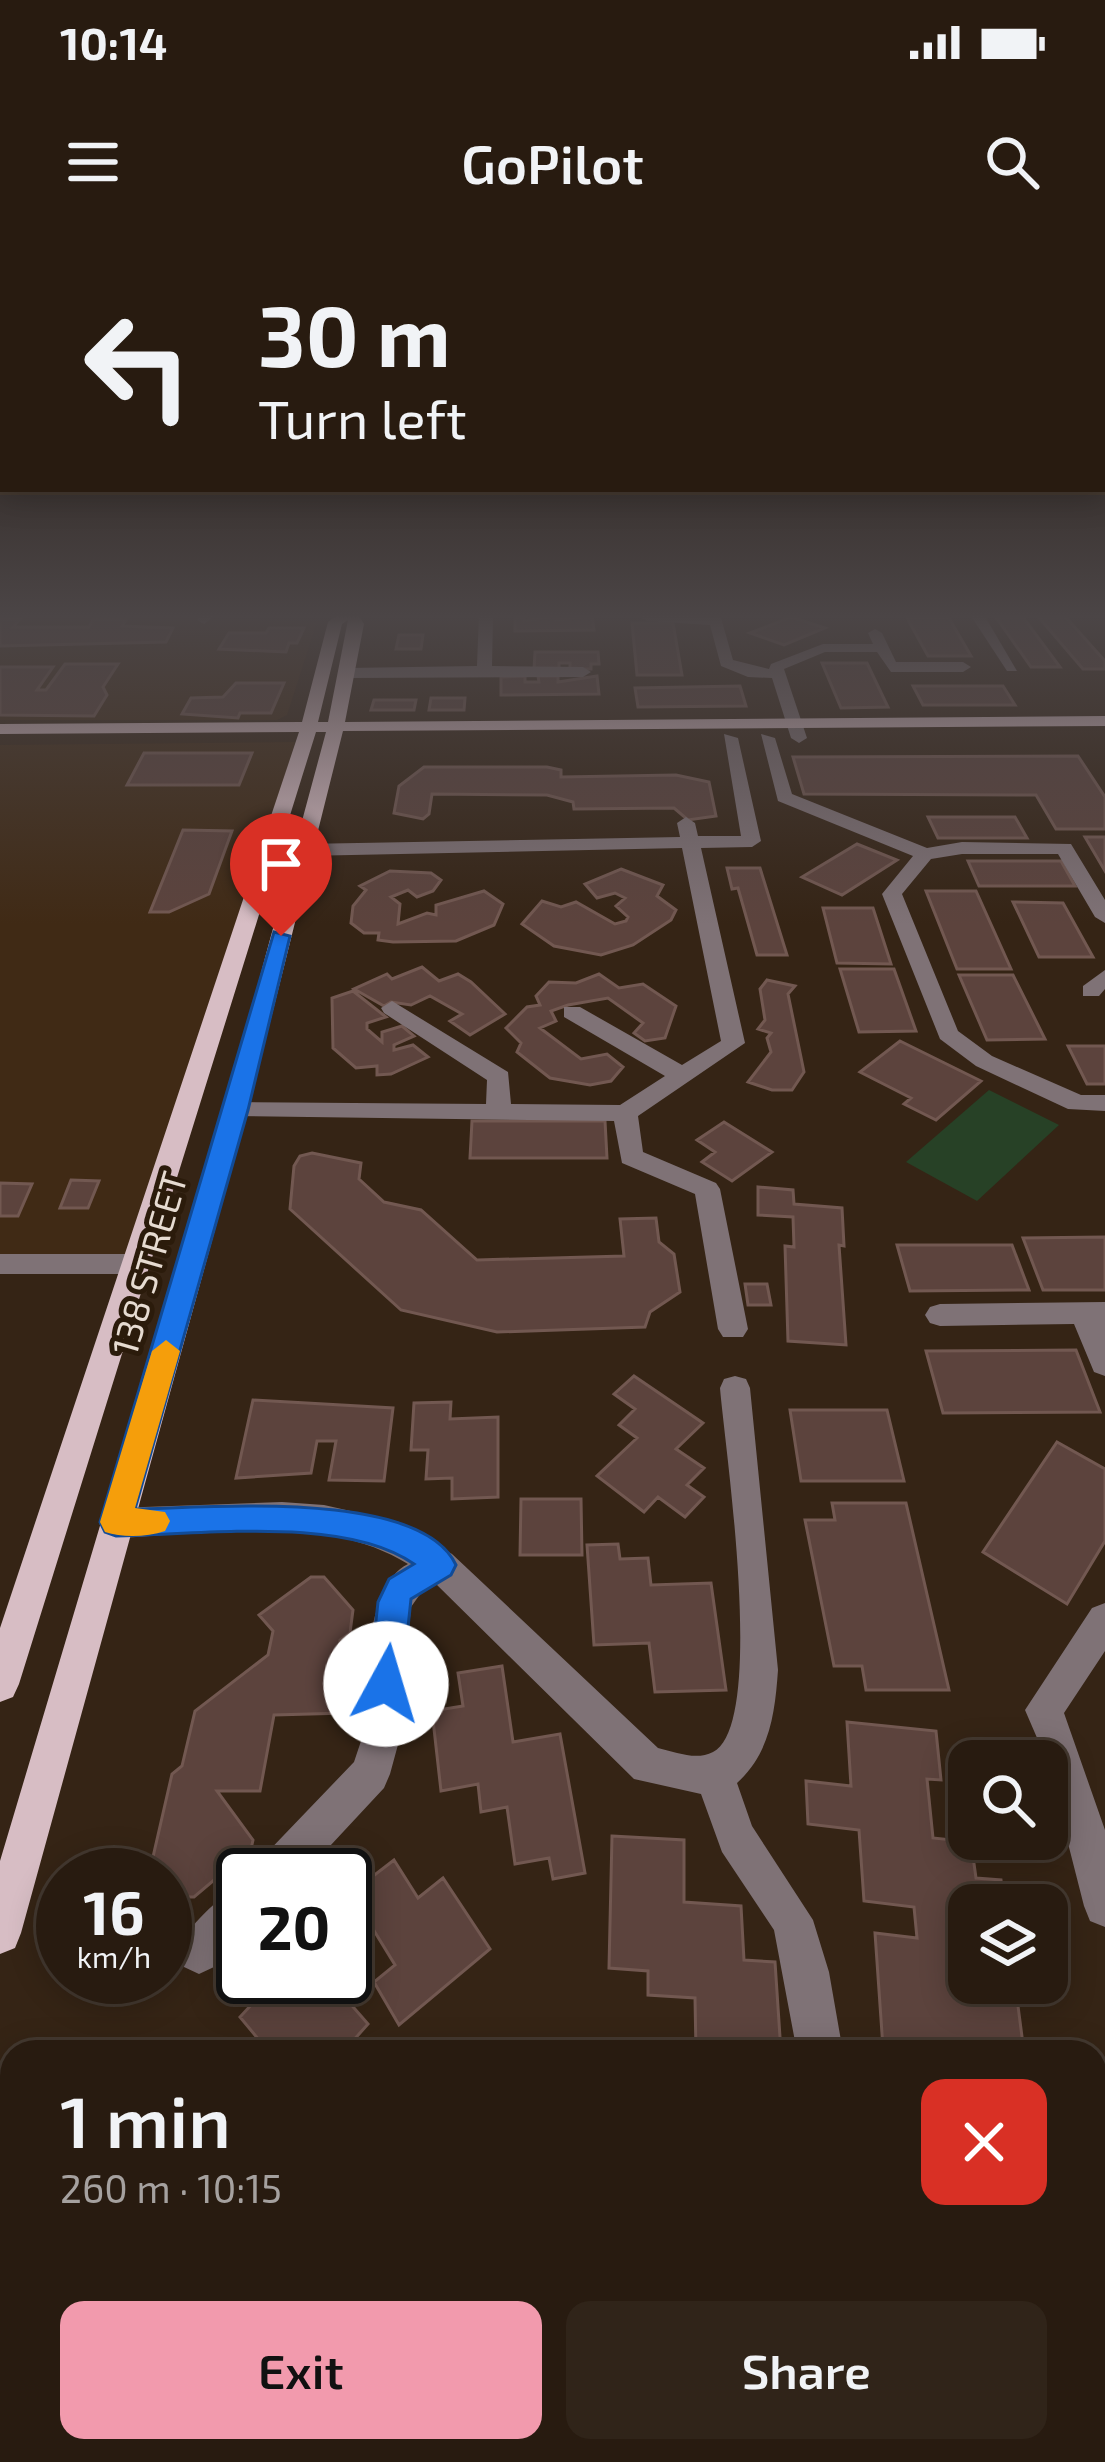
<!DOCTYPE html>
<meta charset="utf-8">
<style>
:root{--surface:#281b10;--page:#302419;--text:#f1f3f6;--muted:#a5a19f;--line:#443930;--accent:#f29aad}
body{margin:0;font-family:"Exo 2",sans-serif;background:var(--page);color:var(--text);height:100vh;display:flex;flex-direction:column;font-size:45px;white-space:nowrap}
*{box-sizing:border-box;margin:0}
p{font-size:39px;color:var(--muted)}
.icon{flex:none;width:66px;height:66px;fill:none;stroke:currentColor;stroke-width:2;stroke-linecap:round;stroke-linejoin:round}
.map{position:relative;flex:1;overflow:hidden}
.panel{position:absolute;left:0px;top:1800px;width:1107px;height:423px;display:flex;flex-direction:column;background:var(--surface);border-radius:36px 36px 0 0;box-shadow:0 6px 30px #0003,0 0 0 3px var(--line)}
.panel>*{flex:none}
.top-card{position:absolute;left:0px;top:0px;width:1107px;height:252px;box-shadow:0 6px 30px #0003,0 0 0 3px var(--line);background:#281b10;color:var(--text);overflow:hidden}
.tools{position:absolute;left:948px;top:1500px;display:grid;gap:24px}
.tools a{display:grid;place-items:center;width:120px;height:120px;border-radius:24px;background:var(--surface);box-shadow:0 6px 30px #0003,0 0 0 3px var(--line);font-size:60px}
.speed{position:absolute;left:36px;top:1608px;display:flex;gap:24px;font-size:60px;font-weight:700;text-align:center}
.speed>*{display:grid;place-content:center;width:156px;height:156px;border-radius:50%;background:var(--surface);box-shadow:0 6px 30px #0003,0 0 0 3px var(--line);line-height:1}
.speed small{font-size:30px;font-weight:400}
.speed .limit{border:6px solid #111;border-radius:18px;background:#fff;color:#111}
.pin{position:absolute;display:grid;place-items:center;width:102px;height:102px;color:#fff;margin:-123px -51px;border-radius:50% 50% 50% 0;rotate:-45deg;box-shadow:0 0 12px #0007}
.pin .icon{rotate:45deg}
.me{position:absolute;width:132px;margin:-66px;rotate:6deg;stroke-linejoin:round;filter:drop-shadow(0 0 9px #0008)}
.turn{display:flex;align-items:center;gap:42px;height:252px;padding:0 60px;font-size:54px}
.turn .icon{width:156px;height:156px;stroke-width:2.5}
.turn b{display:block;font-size:84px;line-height:102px}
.round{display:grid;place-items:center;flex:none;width:126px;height:126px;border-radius:24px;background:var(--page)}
.headline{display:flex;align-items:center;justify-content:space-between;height:204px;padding:0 60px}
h1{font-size:72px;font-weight:600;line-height:90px}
.button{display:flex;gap:24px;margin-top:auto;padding:24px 60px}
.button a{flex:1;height:138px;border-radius:24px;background:var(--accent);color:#111;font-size:48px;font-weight:600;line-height:138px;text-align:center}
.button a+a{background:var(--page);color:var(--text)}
.status{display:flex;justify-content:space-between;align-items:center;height:84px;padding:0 60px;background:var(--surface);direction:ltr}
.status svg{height:33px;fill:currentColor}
header{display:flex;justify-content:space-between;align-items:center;height:156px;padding:0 60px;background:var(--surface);font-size:54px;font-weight:600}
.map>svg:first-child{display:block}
</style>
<div class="status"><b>10:14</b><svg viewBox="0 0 49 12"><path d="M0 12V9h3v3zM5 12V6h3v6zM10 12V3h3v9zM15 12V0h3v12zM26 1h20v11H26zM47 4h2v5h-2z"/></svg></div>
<header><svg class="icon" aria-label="menu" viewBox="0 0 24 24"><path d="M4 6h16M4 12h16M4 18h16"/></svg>GoPilot<svg class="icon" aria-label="search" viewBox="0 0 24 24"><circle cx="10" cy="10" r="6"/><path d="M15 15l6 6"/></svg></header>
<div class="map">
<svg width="1105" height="2222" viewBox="0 0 1105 2222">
<rect width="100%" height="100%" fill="#352415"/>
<path fill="#402a15" d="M 0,373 L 82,373 L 317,382 L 287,475 L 277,480 L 0,480 Z
M 295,502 L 139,1028 L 0,1028 L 0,505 Z"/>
<path fill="#274126" d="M 989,850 L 1059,885 L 977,961 L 906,922 Z"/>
<path fill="#5c433d" stroke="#725851" stroke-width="3" d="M 993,373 L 1020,373 L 1060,427 L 1031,427 Z
M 1035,373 L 1062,373 L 1105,421 L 1105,429 L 1083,429 Z
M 592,375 L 594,390 L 515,391 L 515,376 L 523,376 L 524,381 L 555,376 L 556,380 Z
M 791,377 L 825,388 L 784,405 L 750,393 Z
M 907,378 L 949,378 L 971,416 L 928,416 Z
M 20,379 L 13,387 L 89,387 L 93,380 L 126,380 L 122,386 L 173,388 L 166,402 L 0,406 L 0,380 Z
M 632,383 L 673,383 L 682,435 L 637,435 Z
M 269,388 L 304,388 L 297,403 L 289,403 L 286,412 L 219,409 L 229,393 L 266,393 Z
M 399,395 L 423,395 L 421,409 L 396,409 Z
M 535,412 L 598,412 L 599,424 L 591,424 L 591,429 L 570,429 L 570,423 L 559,423 L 559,429 L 534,429 Z
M 822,423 L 867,423 L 888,467 L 841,468 Z
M 65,424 L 118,424 L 103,447 L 107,455 L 94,476 L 0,475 L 0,427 L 53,427 L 37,450 L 46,450 Z
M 525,436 L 525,442 L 539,442 L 538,436 L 558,436 L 558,442 L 597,436 L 599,454 L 501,455 L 501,437 Z
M 236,443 L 284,443 L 271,473 L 240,473 L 238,478 L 182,474 L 191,458 L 223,457 Z
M 740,446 L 746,466 L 638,467 L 635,448 Z
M 913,446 L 1003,446 L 1015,465 L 923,465 Z
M 431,458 L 465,458 L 464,470 L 429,470 Z
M 374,460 L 416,460 L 414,470 L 371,470 Z
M 144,513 L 252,513 L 239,545 L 127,545 Z
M 1078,516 L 1105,557 L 1105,589 L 1056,589 L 1036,555 L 804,554 L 793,517 Z
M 424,527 L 547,527 L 561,530 L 561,537 L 676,535 L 709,542 L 716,576 L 688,580 L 674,568 L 574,569 L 573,562 L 547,555 L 432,554 L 429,574 L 423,579 L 394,573 L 399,546 Z
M 928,577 L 1015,577 L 1027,598 L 938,598 Z
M 183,590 L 232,591 L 209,654 L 169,672 L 150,672 Z
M 1085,597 L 1105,597 L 1105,631 Z
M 857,604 L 897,620 L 842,655 L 802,637 Z
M 968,621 L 1061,621 L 1075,646 L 979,646 Z
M 727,628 L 760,628 L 787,715 L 757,715 L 738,648 L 732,649 Z
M 621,629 L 663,645 L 657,656 L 676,670 L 671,680 L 633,705 L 601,715 L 554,706 L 522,684 L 542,661 L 561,667 L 576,662 L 615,684 L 626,681 L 628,677 L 616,666 L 625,658 L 615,653 L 597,658 L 585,644 Z
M 390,631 L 431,633 L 441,640 L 433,651 L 417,657 L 408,650 L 391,657 L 400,664 L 398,684 L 427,673 L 436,675 L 436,665 L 484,651 L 503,664 L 494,685 L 456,701 L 393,702 L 378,700 L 379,693 L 364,693 L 351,683 L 353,666 L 366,650 L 360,646 Z
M 926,651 L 976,651 L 1011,729 L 957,729 Z
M 1013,662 L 1063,663 L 1093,717 L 1039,717 Z
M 823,668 L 873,668 L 891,724 L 837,723 Z
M 422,727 L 439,741 L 458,734 L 471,742 L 505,774 L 470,795 L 450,781 L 462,774 L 430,756 L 411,765 L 391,762 L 384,766 L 354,749 L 387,734 L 392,739 Z
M 840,729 L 894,729 L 916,791 L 859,792 Z
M 599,734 L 619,748 L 643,744 L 676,766 L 665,798 L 645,801 L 634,793 L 643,783 L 608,758 L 568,765 L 551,771 L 556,781 L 540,788 L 581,819 L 607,814 L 623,827 L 611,841 L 590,845 L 550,838 L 517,812 L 521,803 L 506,788 L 527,767 L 540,765 L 536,756 L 549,742 L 576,743 Z
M 959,735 L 1013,735 L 1045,799 L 987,800 Z
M 767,740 L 795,746 L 788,754 L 804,832 L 792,850 L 772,850 L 748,842 L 771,812 L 767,798 L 771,793 L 758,789 L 765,780 L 760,749 Z
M 353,751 L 386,777 L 367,783 L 367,789 L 382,802 L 382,792 L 402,786 L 414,796 L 394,805 L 394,810 L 413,805 L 428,817 L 391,834 L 377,835 L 377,826 L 356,828 L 333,808 L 332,758 Z
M 900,801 L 981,841 L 936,880 L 904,864 L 911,858 L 860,832 Z
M 1068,806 L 1105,806 L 1105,844 L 1087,844 Z
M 472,881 L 605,881 L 607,918 L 470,918 Z
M 724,882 L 772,912 L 732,941 L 702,922 L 715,912 L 697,900 Z
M 312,913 L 361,923 L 359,939 L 384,962 L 421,970 L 477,1020 L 624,1016 L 620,979 L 656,978 L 659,1002 L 674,1014 L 680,1052 L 650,1072 L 645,1087 L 497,1092 L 401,1070 L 290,969 L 294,926 L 300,916 Z
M 71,940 L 99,941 L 88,968 L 60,968 Z
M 0,943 L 32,944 L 18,976 L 0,976 Z
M 758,947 L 793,950 L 794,964 L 842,968 L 844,1006 L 839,1005 L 846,1105 L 788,1101 L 785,1006 L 794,1007 L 793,977 L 758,975 Z
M 1105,997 L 1105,1050 L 1043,1050 L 1023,998 Z
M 897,1005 L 1012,1005 L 1029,1050 L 910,1051 Z
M 745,1044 L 767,1044 L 771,1065 L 748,1065 Z
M 1076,1110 L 1100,1172 L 943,1173 L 926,1111 Z
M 634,1136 L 703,1183 L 676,1209 L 704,1228 L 687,1245 L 704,1257 L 685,1277 L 658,1257 L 644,1272 L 597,1236 L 637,1198 L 619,1185 L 635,1169 L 614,1154 Z
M 253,1160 L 393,1168 L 384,1241 L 329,1240 L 336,1201 L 317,1201 L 311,1233 L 236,1238 Z
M 451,1162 L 450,1179 L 498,1177 L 498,1257 L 452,1259 L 452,1238 L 426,1239 L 428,1210 L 411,1210 L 414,1163 Z
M 790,1170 L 887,1170 L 904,1241 L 801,1241 Z
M 1057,1202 L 1105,1229 L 1105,1301 L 1067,1364 L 983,1312 Z
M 521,1259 L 581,1259 L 582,1315 L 520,1315 Z
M 832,1263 L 906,1263 L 949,1450 L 866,1450 L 862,1426 L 834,1426 L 805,1280 L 835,1280 Z
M 618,1304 L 620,1319 L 648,1318 L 651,1345 L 711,1343 L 726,1450 L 655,1452 L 649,1403 L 594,1405 L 587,1305 Z
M 311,1337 L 324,1337 L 353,1370 L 350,1393 L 340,1400 L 331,1457 L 344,1473 L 274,1475 L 260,1551 L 217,1551 L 253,1600 L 251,1609 L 194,1657 L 179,1657 L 153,1617 L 172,1534 L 182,1526 L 195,1471 L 268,1415 L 273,1391 L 259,1375 Z
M 502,1426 L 513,1502 L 560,1494 L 585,1633 L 553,1639 L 549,1618 L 515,1624 L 507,1567 L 481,1572 L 478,1544 L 441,1551 L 432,1471 L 463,1466 L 458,1433 Z
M 847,1482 L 936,1491 L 941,1540 L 927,1539 L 933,1598 L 971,1602 L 976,1638 L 1001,1640 L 1004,1665 L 969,1665 L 969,1743 L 1015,1743 L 1024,1812 L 883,1808 L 875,1693 L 917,1698 L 914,1667 L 864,1661 L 859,1590 L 808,1584 L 806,1541 L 851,1546 Z
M 612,1596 L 684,1600 L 684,1662 L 741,1666 L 744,1720 L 775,1722 L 781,1812 L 696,1812 L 695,1758 L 648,1755 L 648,1731 L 609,1728 Z
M 394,1620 L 418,1658 L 443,1638 L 490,1709 L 399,1785 L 374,1742 L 395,1725 L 351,1653 Z
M 277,1737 L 327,1737 L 368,1784 L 343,1812 L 269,1812 L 240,1777 Z"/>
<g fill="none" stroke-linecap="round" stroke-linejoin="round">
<path fill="#7f7276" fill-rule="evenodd" d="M 203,373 L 219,373 L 204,384 L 197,380 Z
M 479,373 L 501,373 L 493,377 L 492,426 L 583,427 L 591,432 L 583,437 L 347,438 L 339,433 L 347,428 L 477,426 Z
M 645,373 L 721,378 L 733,420 L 769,429 L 771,424 L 823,404 L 873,404 L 868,393 L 875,389 L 882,393 L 896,422 L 963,422 L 971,427 L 963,432 L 891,432 L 877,412 L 825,412 L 784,429 L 807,498 L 799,503 L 791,498 L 772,438 L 748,437 L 721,426 L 710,385 L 647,381 L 640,377 Z
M 969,373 L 983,373 L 1017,431 L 1007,431 Z
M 724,494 L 738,498 L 761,601 L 752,607 L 701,608 L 745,803 L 638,876 L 643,912 L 716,943 L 720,949 L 748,1089 L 743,1097 L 723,1097 L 718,1089 L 695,954 L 622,923 L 614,881 L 227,876 L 224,870 L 236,862 L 486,864 L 487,840 L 384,773 L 381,768 L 392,761 L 508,832 L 511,864 L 620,865 L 665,836 L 564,777 L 564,767 L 580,767 L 682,825 L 721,801 L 682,608 L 303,616 L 293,610 L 303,604 L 680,597 L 677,583 L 686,577 L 695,583 L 698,596 L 741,596 Z
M 761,494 L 775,498 L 792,554 L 927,608 L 962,602 L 1071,604 L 1105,660 L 1105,683 L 1095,677 L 1058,614 L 962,614 L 931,619 L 902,654 L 958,791 L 992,816 L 1081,855 L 1105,855 L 1105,871 L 1068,869 L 976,826 L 940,799 L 882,654 L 913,616 L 778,561 Z
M 1105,730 L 1105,749 L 1099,756 L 1083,756 L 1083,746 Z
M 0,1014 L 135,1014 L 149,1024 L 135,1034 L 0,1034 Z
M 1105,1062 L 1105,1136 L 1094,1132 L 1074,1084 L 940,1086 L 930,1083 L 925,1075 L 930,1067 L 940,1064 Z
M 735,1136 L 746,1139 L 750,1148 L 778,1430 C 775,1473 770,1513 737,1543 L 752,1586 L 813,1680 L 829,1732 L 843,1812 L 797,1812 L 774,1690 L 722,1612 L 701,1554 L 634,1539 L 436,1344 L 423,1350 L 411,1367 L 399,1501 L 390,1534 L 384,1548 L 303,1635 L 254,1635 L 260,1620 L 354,1522 L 361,1501 C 366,1456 363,1345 408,1324 C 324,1272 210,1294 116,1298 L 104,1293 L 99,1283 L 104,1273 L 116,1268 L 282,1262 L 324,1265 L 399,1282 L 452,1314 L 658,1508 C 676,1512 696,1521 713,1512 C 767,1484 725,1209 720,1148 L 724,1139 Z
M 1105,1363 L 1105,1411 L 1064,1473 L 1105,1590 L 1105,1687 L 1090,1681 L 1084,1666 L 1047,1521 L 1025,1470 L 1092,1368 Z
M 243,1646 L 243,1697 L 214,1727 L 199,1734 L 184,1727 L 177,1712 C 188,1686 217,1657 243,1646 Z
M 1105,1979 L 1105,2029 L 1095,2030 L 1095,1980 Z
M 0,1993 L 12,1993 L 12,2043 L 0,2043 Z"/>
<path fill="#d7bdc4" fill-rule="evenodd" d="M 340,373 L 357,373 L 364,384 L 345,482 L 1105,476 L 1105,486 L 343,491 L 248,870 L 21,1693 L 15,1708 L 0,1714 L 0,1621 L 224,870 L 326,492 L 316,492 L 19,1444 L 13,1457 L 0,1462 L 0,1388 L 299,492 L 0,494 L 0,484 L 302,482 L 328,382 ZM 348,380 L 328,482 L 318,482 L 342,384 Z"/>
</g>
<linearGradient id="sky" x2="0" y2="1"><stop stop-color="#1d140c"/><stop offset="0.55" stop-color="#4b4546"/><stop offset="1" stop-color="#4b4546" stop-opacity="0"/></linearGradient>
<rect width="1105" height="684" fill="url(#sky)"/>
<path fill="#1a73e8" stroke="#114b97" stroke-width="3" d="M 274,692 L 290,696 L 248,870 L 135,1269 C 207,1268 420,1248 456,1325 L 451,1335 L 411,1359 L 402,1444 L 397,1455 L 386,1460 L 374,1455 L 369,1444 L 378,1362 L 389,1339 L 414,1324 C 344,1275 201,1295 116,1296 L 105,1292 L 100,1282 Z"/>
<path fill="#f59e0b" d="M 166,1100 L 180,1111 L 135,1268 L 165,1272 L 170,1281 L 165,1291 C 147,1297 123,1298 105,1292 L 100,1282 L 152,1111 Z"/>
<g text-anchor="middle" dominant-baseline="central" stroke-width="10" stroke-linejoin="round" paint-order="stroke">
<g font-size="36" fill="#e6dbd1" stroke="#2b1b0b">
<text transform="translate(148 1023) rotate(-74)">138 STREET</text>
</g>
</g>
</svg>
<div class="tools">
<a><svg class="icon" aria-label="search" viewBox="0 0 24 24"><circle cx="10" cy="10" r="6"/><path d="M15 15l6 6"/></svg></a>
<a><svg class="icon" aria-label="layers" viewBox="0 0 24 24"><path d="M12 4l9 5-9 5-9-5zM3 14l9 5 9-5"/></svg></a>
</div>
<div class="speed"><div>16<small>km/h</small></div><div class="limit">20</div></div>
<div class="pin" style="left:281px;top:696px;background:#d93025"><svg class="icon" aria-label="arrive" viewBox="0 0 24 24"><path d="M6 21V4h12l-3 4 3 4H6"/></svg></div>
<svg class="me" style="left:386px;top:1444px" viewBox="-20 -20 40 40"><circle r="19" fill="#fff"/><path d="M0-13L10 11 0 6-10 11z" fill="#1a73e8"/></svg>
<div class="top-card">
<div class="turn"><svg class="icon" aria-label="left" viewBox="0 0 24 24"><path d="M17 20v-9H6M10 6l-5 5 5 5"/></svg><div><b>30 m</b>Turn left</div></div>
</div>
<section class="panel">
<div class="headline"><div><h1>1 min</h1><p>260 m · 10:15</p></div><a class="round" style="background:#d93025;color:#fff"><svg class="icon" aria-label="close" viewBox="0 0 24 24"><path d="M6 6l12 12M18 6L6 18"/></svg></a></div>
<div class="button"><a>Exit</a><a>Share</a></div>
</section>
</div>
